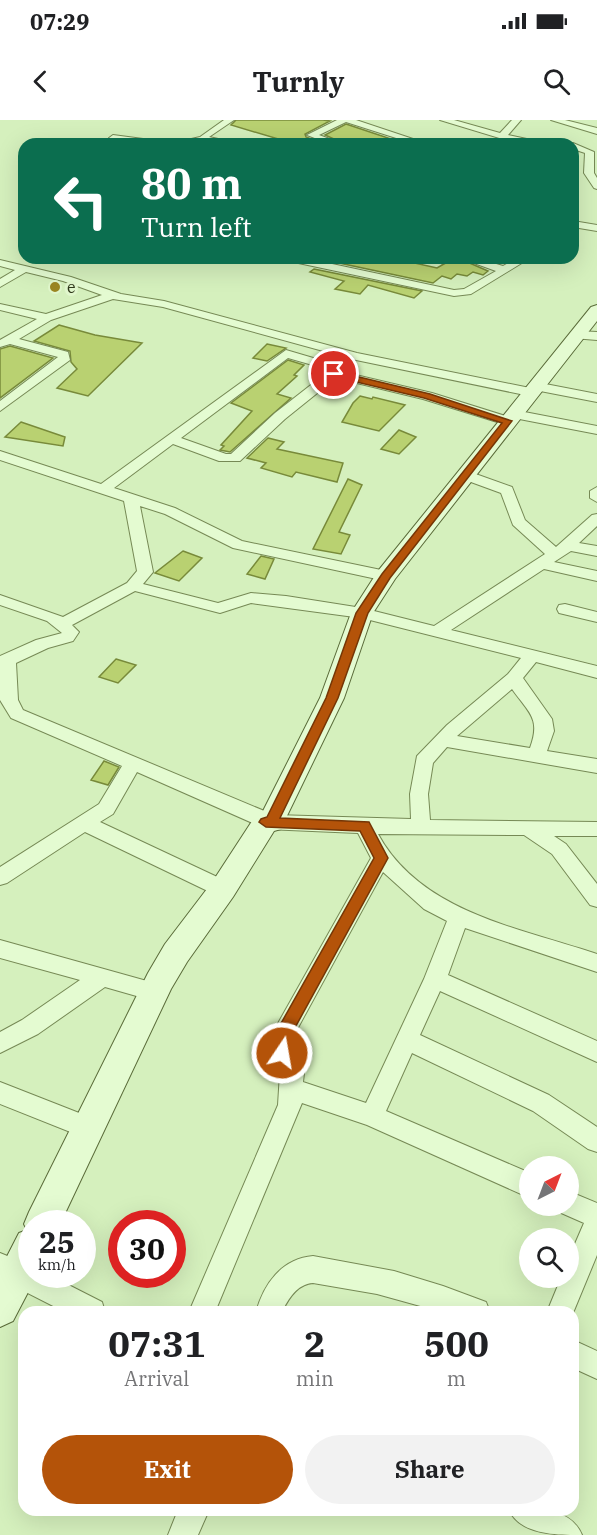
<!DOCTYPE html>
<style>
:root{--surface:#fff;--page:#f2f2f2;--text:#202124;--muted:#757577;--accent:#b45309}
body{margin:0;font-family:"IBM Plex Serif",serif;background:var(--page);color:var(--text);height:100vh;display:flex;flex-direction:column;font-size:22px;white-space:nowrap}
*{box-sizing:border-box;margin:0}
p{font-size:20px;color:var(--muted)}
.icon{flex:none;width:33px;height:33px;fill:none;stroke:currentColor;stroke-width:2;stroke-linecap:round;stroke-linejoin:round}
.map{position:relative;flex:1;overflow:hidden}
.details{position:absolute;left:18px;top:1186px;width:561px;height:210px;display:flex;flex-direction:column;background:var(--surface);border-radius:18px;box-shadow:0 6px 24px #0002}
.details>*{flex:none}
.banner{position:absolute;left:18px;top:18px;width:561px;height:126px;border-radius:18px;box-shadow:0 6px 24px #0002;background:#0b6e4f;color:#fff;overflow:hidden}
.needle{width:39px;rotate:42deg}
.tools{position:absolute;left:519px;top:1036px;display:grid;gap:12px}
.tools a{display:grid;place-items:center;width:60px;height:60px;border-radius:50%;background:var(--surface);box-shadow:0 6px 24px #0002;font-size:30px}
.speed{position:absolute;left:18px;top:1090px;display:flex;gap:12px;font-size:30px;font-weight:700;text-align:center}
.speed>*{display:grid;place-content:center;width:78px;height:78px;border-radius:50%;background:var(--surface);box-shadow:0 6px 24px #0002;line-height:1}
.speed small{font-size:15px;font-weight:400}
.speed .limit{border:9px solid #d22;background:#fff;color:#111}
.pin{position:absolute;display:grid;place-items:center;width:51px;height:51px;color:#fff;margin:-26px;border:3px solid #fff;border-radius:50%;box-shadow:0 2px 6px #0007}
.me{position:absolute;width:66px;margin:-33px;rotate:12deg;stroke-linejoin:round;filter:drop-shadow(0 0 4px #0008)}
.turn{display:flex;align-items:center;gap:21px;height:126px;padding:0 24px;font-size:27px}
.turn .icon{width:78px;height:78px;stroke-width:2.5}
.turn b{display:block;font-size:42px;line-height:51px}
.eta{display:flex;justify-content:space-evenly;align-items:center;height:102px;text-align:center}
.eta b{font-size:36px;font-weight:700;line-height:42px}
.primary-button{display:flex;gap:12px;margin-top:auto;padding:12px 24px}
.primary-button a{flex:1;height:69px;border-radius:36px;background:var(--accent);color:#fff;font-size:24px;font-weight:700;line-height:69px;text-align:center}
.primary-button a+a{background:var(--page);color:var(--text)}
.status{display:flex;justify-content:space-between;align-items:center;height:42px;padding:0 30px;background:var(--surface);direction:ltr}
.status svg{height:16px;fill:currentColor}
header{display:flex;justify-content:space-between;align-items:center;height:78px;padding:0 24px;background:var(--surface);font-size:27px;font-weight:700}
.map>svg:first-child{display:block}
</style>
<div class="status"><b>07:29</b><svg viewBox="0 0 49 12"><path d="M0 12V9h3v3zM5 12V6h3v6zM10 12V3h3v9zM15 12V0h3v12zM26 1h20v11H26zM47 4h2v5h-2z"/></svg></div>
<header><svg class="icon" aria-label="back" viewBox="0 0 24 24"><path d="M15 5l-7 7 7 7"/></svg>Turnly<svg class="icon" aria-label="search" viewBox="0 0 24 24"><circle cx="10" cy="10" r="6"/><path d="M15 15l6 6"/></svg></header>
<div class="map">
<svg width="597" height="1415" viewBox="0 0 597 1415">
<rect width="100%" height="100%" fill="#d5f0bd"/>
<path fill="#b9d171" stroke="#788a3a" stroke-width="1.5" d="M 236,0 L 323,0 L 330,1 L 305,14 L 306,17 L 324,24 L 295,24 L 231,5 Z
M 346,4 L 394,20 L 394,24 L 345,24 L 325,15 Z
M 327,138 L 370,142 L 375,138 L 392,138 L 437,148 L 444,144 L 440,143 L 441,138 L 458,138 L 488,151 L 483,155 L 473,152 L 467,156 L 457,154 L 451,159 L 442,156 L 433,163 L 325,140 Z
M 314,149 L 422,171 L 414,178 L 368,165 L 360,174 L 335,169 L 344,161 L 310,152 Z
M 59,205 L 95,215 L 142,223 L 88,276 L 57,268 L 77,249 L 71,242 L 70,231 L 34,221 Z
M 267,224 L 286,228 L 267,241 L 253,238 Z
M 10,226 L 53,238 L 0,278 L 0,229 Z
M 288,240 L 304,245 L 294,255 L 297,256 L 277,274 L 291,278 L 230,332 L 220,330 L 224,326 L 221,325 L 252,291 L 231,283 Z
M 360,276 L 372,279 L 373,277 L 405,285 L 379,311 L 342,302 L 353,283 Z
M 21,302 L 65,317 L 63,326 L 5,317 Z
M 399,310 L 416,317 L 399,334 L 381,329 Z
M 268,318 L 284,322 L 277,329 L 343,343 L 337,362 L 296,352 L 292,357 L 261,348 L 266,343 L 247,338 Z
M 348,359 L 362,365 L 339,412 L 350,415 L 341,434 L 313,429 Z
M 183,431 L 202,438 L 179,461 L 155,453 Z
M 261,436 L 274,439 L 265,459 L 247,454 Z
M 116,539 L 136,545 L 118,563 L 99,557 Z
M 104,641 L 119,647 L 108,665 L 91,660 Z"/>
<g fill="none" stroke-linecap="round" stroke-linejoin="round">
<g stroke="#768955" stroke-width="2">
<path id="street" d="M 224,0 L 234,0 L 209,17 L 241,24 L 205,22 L 203,24 L 170,24 L 200,17 Z
M 337,0 L 356,0 L 428,24 L 415,24 L 346,2 L 319,15 L 343,24 L 330,24 L 307,15 Z
M 440,0 L 454,0 L 500,13 L 512,0 L 521,0 L 508,15 L 550,24 L 516,23 Z
M 551,0 L 565,0 L 597,8 L 597,14 Z
M 113,15 L 158,21 L 162,24 L 138,24 L 110,20 L 109,18 Z
M 573,23 L 594,32 L 594,53 L 597,58 L 597,69 L 594,68 L 584,53 L 585,33 L 573,29 L 573,24 L 570,24 Z
M 573,101 L 597,105 L 597,111 L 573,107 Z
M 284,138 L 304,138 L 454,170 L 464,169 L 496,151 L 460,138 L 476,138 L 503,146 L 517,138 L 530,138 L 471,174 L 454,176 L 289,141 Z
M 0,140 L 71,157 L 121,174 L 164,181 L 357,233 L 530,268 L 531,263 L 535,262 L 597,274 L 597,282 L 535,270 L 534,275 L 530,276 L 356,240 L 163,187 L 113,179 L 51,200 L 19,219 L 68,232 L 70,240 L 0,291 L 0,281 L 58,237 L 10,224 L 0,227 L 0,220 L 37,199 L 0,190 L 0,184 L 46,194 L 102,175 L 63,161 L 26,152 L 0,167 L 0,159 L 15,150 L 0,146 Z
M 577,211 L 597,212 L 597,220 L 573,218 L 571,215 Z
M 286,230 L 337,245 L 343,240 L 351,240 L 351,246 L 343,252 L 432,273 L 512,298 L 514,301 L 507,305 L 423,279 L 336,258 L 285,299 L 240,341 L 219,341 L 173,324 L 114,368 L 175,388 L 242,421 L 386,451 L 394,456 L 386,461 L 233,428 L 165,394 L 140,386 L 153,452 L 143,464 L 218,483 L 251,473 L 286,476 L 362,488 L 434,506 L 545,434 L 513,405 L 501,373 L 460,358 L 458,355 L 460,352 L 470,352 L 512,367 L 525,400 L 556,427 L 592,395 L 597,394 L 597,406 L 579,423 L 597,426 L 597,436 L 571,431 L 554,442 L 597,451 L 597,461 L 544,449 L 451,510 L 597,546 L 597,558 L 536,542 L 523,558 L 552,599 L 554,611 L 547,631 L 597,639 L 597,653 L 447,627 L 433,643 L 428,674 L 430,700 L 597,702 L 597,716 L 554,716 L 566,724 L 597,764 L 597,787 L 590,785 L 552,734 L 524,715 L 378,714 C 420,792 519,808 597,834 L 597,852 L 465,808 L 448,855 L 597,921 L 597,942 L 440,871 L 420,915 L 549,975 L 597,1007 L 597,1032 L 588,1029 L 533,991 L 412,933 L 386,991 L 530,1053 L 530,1078 L 367,1005 L 302,983 L 215,1192 L 189,1192 L 278,985 L 280,953 L 271,933 L 272,914 L 371,738 L 358,713 L 266,709 L 137,652 L 113,694 L 100,702 L 230,763 L 233,769 L 230,775 L 223,777 L 216,775 L 85,712 L 7,763 L 0,765 L 0,747 L 99,684 L 122,646 L 11,598 L 0,580 L 0,536 L 36,520 L 62,513 L 47,501 L 0,485 L 0,475 L 63,497 L 127,463 L 137,451 L 124,381 L 0,340 L 0,331 L 101,364 ZM 288,238 L 330,250 L 275,293 L 231,334 L 226,334 L 181,318 ZM 135,471 L 220,493 L 251,483 L 362,498 L 521,538 L 508,554 L 447,605 L 417,636 L 410,674 L 411,699 L 274,695 L 23,590 L 18,580 L 16,543 L 48,528 L 73,521 L 79,512 L 72,505 ZM 512,569 C 529,593 541,598 530,628 L 457,616 ZM 383,752 L 424,789 L 447,801 L 424,859 L 366,983 L 303,962 L 304,953 L 295,933 L 294,915 Z
M 514,290 L 597,306 L 597,314 L 509,297 L 507,294 L 509,291 Z
M 597,367 L 597,382 L 590,378 L 590,371 Z
M 565,484 L 597,492 L 597,502 L 559,493 L 557,489 L 559,485 Z
M 0,820 L 154,863 L 162,865 L 165,872 L 162,879 L 154,881 L 105,867 L 38,914 L 0,933 L 0,912 L 22,900 L 80,860 L 0,838 Z
M 0,962 L 97,1000 L 100,1008 L 97,1016 L 88,1019 L 0,984 Z
M 568,1071 L 597,1083 L 597,1135 L 573,1193 L 547,1192 L 561,1158 L 568,1158 L 568,1140 L 584,1103 L 559,1092 L 557,1086 L 568,1086 Z
M 0,1133 L 32,1146 L 32,1155 L 49,1155 L 102,1182 L 105,1192 L 65,1192 L 0,1159 Z
M 313,1136 L 394,1151 L 443,1166 L 486,1182 L 490,1192 L 442,1192 L 377,1174 L 313,1163 C 297,1164 288,1179 282,1192 L 256,1192 C 264,1164 281,1139 313,1136 Z
M 573,1220 L 597,1231 L 597,1259 L 573,1248 Z
M 178,1390 L 209,1390 L 198,1415 L 168,1415 Z
M 509,1390 C 536,1390 570,1386 582,1415 C 556,1415 521,1415 509,1390 Z"/>
</g>
<g stroke="#5a6b39" stroke-width="2">
<path id="secondary" d="M 597,185 L 597,201 L 395,459 L 373,493 L 344,578 L 284,702 L 281,709 L 274,711 L 233,777 L 187,842 L 171,869 L 60,1104 L 32,1104 L 32,1155 L 37,1155 L 13,1201 L 0,1207 L 0,1150 L 19,1113 L 27,1110 L 24,1104 L 29,1092 L 148,853 L 165,824 L 213,761 L 256,695 L 262,693 L 320,578 L 351,493 L 378,451 L 591,187 Z"/>
</g>
<use href="#street" fill="#e4fbd1" fill-rule="evenodd"/>
<use href="#secondary" fill="#e4fbd1" fill-rule="evenodd"/>
</g>
<path fill="#b45309" stroke="#753606" stroke-width="1.5" d="M 334,251 L 430,274 L 512,301 L 390,458 L 368,493 L 338,578 L 280,698 L 369,702 L 388,738 L 291,915 L 288,938 L 282,940 L 277,938 L 274,933 L 275,914 L 374,738 L 360,711 L 266,707 L 259,702 L 261,699 L 267,697 L 326,578 L 356,493 L 382,454 L 502,303 L 424,278 L 331,256 L 331,252 Z"/>
<circle fill="#9b8622" stroke="#e1f7cd" stroke-width="2" cx="55" cy="167" r="6"/>
<g text-anchor="middle" dominant-baseline="central" stroke-width="6" stroke-linejoin="round" paint-order="stroke">
<g font-size="16" fill="#2f381b" stroke="#e1f7cd" text-anchor="start">
<text x="67" y="167">e</text>
</g>
</g>
</svg>
<div class="tools">
<a><svg class="needle" viewBox="-14 -14 28 28"><path d="M0-13l5 13h-10z" fill="#e53935"/><path d="M0 13l5-13h-10z" fill="#757577"/></svg></a>
<a><svg class="icon" aria-label="search" viewBox="0 0 24 24"><circle cx="10" cy="10" r="6"/><path d="M15 15l6 6"/></svg></a>
</div>
<div class="speed"><div>25<small>km/h</small></div><div class="limit">30</div></div>
<div class="pin" style="left:334px;top:254px;background:#d93025"><svg class="icon" aria-label="arrive" viewBox="0 0 24 24"><path d="M6 21V4h12l-3 4 3 4H6"/></svg></div>
<svg class="me" style="left:282px;top:933px" viewBox="-20 -20 40 40"><circle r="17" fill="#b45309" stroke="#fff" stroke-width="3"/><path d="M0-11L8 9 0 5-8 9z" fill="#fff"/></svg>
<div class="banner">
<div class="turn"><svg class="icon" aria-label="left" viewBox="0 0 24 24"><path d="M17 20v-9H6M10 6l-5 5 5 5"/></svg><div><b>80 m</b>Turn left</div></div>
</div>
<section class="details">
<div class="eta">
<div><b>07:31</b><p>Arrival</p></div>
<div><b>2</b><p>min</p></div>
<div><b>500</b><p>m</p></div>
</div>
<div class="primary-button"><a>Exit</a><a>Share</a></div>
</section>
</div>
